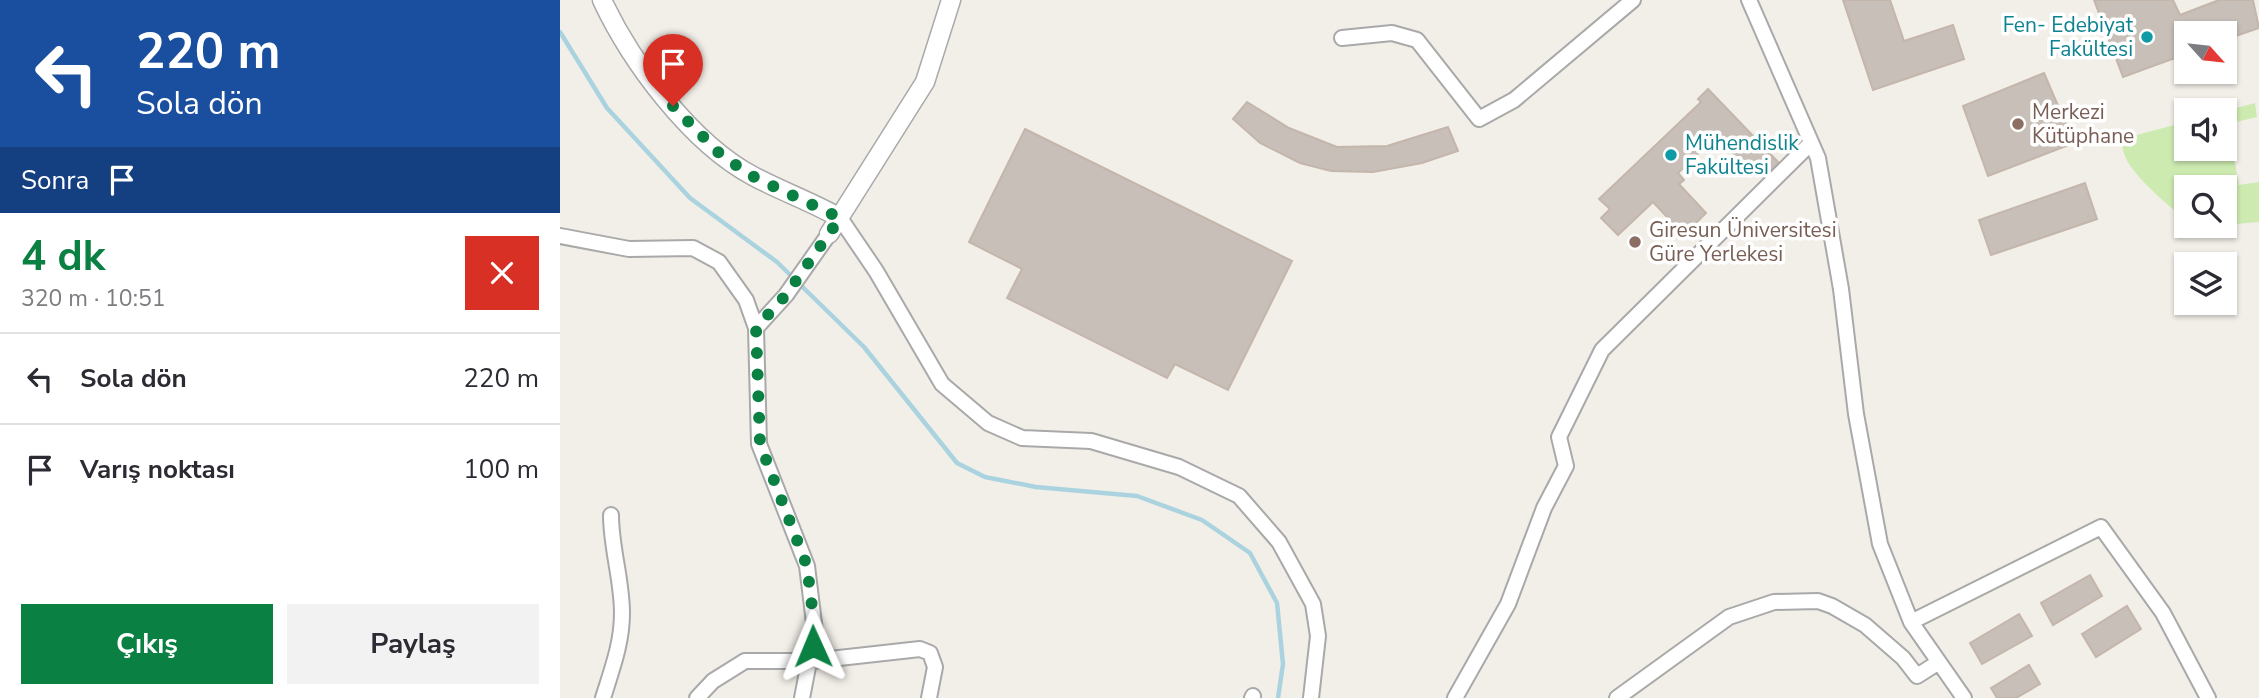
<!DOCTYPE html>
<html lang="tr">
<meta charset="utf-8">
<style>
:root{--surface:#fff;--page:#f2f2f3;--text:#2b2b33;--muted:#7c7c81;--line:#e1e1e2;--accent:#0b8043}
body{margin:0;font-family:"Nunito Sans",sans-serif;background:var(--page);color:var(--text);height:100vh;display:flex;flex-direction:column;font-size:26px;white-space:nowrap}
*{box-sizing:border-box;margin:0}
p{font-size:23px;color:var(--muted)}
.icon{flex:none;width:38px;height:38px;fill:none;stroke:currentColor;stroke-width:2;stroke-linecap:round;stroke-linejoin:round}
.map{position:relative;flex:1;overflow:hidden}
.details{display:flex;flex-direction:column;background:var(--surface);width:560px}
.details>*{flex:none}
.hud{background:#1a4fa0;color:#fff;overflow:hidden}
.needle{width:46px;rotate:117deg}
.tools{position:absolute;left:1614px;top:21px;display:grid;gap:14px}
.tools a{display:grid;place-items:center;width:63px;height:63px;border-radius:0px;background:var(--surface);box-shadow:0 2px 5px #0004;font-size:35px}
.pin{position:absolute;display:grid;place-items:center;width:60px;height:60px;color:#fff;margin:-72px -30px;border-radius:50% 50% 50% 0;rotate:-45deg;box-shadow:0 0 7px #0007}
.pin .icon{rotate:45deg}
.me{position:absolute;width:77px;margin:-38px;rotate:359deg;stroke-linejoin:round;filter:drop-shadow(0 0 5px #0008)}
.turn{display:flex;align-items:center;gap:24px;height:147px;padding:0 21px;font-size:32px}
.turn .icon{width:91px;height:91px;stroke-width:2.5}
.turn b{display:block;font-size:49px;line-height:60px}
.then{display:flex;align-items:center;height:66px;padding:0 21px;background:#0003;gap:14px;font-size:26px}
.round{display:grid;place-items:center;flex:none;width:74px;height:74px;border-radius:0px;background:var(--page)}
.overview{display:flex;align-items:center;justify-content:space-between;height:119px;padding:0 21px}
h1{font-size:42px;font-weight:700;line-height:52px;color:var(--accent)}
.cta{display:flex;gap:14px;margin-top:auto;padding:14px 21px}
.cta a{flex:1;height:80px;border-radius:0px;background:var(--accent);color:#fff;font-size:28px;font-weight:700;line-height:80px;text-align:center}
.cta a+a{background:var(--page);color:var(--text)}
ul{padding:0;list-style:none}
li{display:flex;align-items:center;gap:21px;height:91px;padding:0 21px;border-top:2px solid var(--line)}
li div{flex:1}
li b{display:block;font-size:26px}
li em{font-style:normal}
main{display:flex;flex:1;min-height:0}
.map>svg:first-child{display:block}
</style>
<main>
<section class="details">
<div class="hud">
<div class="turn"><svg class="icon" aria-label="left" viewBox="0 0 24 24"><path d="M17 20v-9H6M10 6l-5 5 5 5"/></svg><div><b>220 m</b>Sola dön</div></div>
<div class="then">Sonra<svg class="icon" aria-label="arrive" viewBox="0 0 24 24"><path d="M6 21V4h12l-3 4 3 4H6"/></svg></div>
</div>
<div class="overview"><div><h1>4 dk</h1><p>320 m · 10:51</p></div><a class="round" style="background:#d93025;color:#fff"><svg class="icon" aria-label="close" viewBox="0 0 24 24"><path d="M6 6l12 12M18 6L6 18"/></svg></a></div>
<ul>
<li><svg class="icon" aria-label="left" viewBox="0 0 24 24"><path d="M17 20v-9H6M10 6l-5 5 5 5"/></svg><div><b>Sola dön</b></div><em>220 m</em></li>
<li><svg class="icon" aria-label="arrive" viewBox="0 0 24 24"><path d="M6 21V4h12l-3 4 3 4H6"/></svg><div><b>Varış noktası</b></div><em>100 m</em></li>
</ul>
<div class="cta"><a>Çıkış</a><a>Paylaş</a></div>
</section>
<div class="map">
<svg width="1699" height="698" viewBox="0 0 1699 698">
<rect width="100%" height="100%" fill="#f2efe9"/>
<path fill="#cdebb0" d="M 1695,103 L 1697,117 L 1668,124 L 1679,185 L 1699,182 L 1699,222 L 1664,225 L 1664,187 L 1626,187 L 1626,220 C 1610,206 1550,160 1565,138 L 1626,122 L 1626,149 L 1664,149 L 1664,111 Z"/>
<g fill="none" stroke-linecap="round" stroke-linejoin="round">
<path stroke="#aad3df" stroke-width="4.5" d="M 0,32 L 47,108 L 130,198 L 217,262 L 304,347 L 397,463 L 425,477 L 476,487 L 577,496 L 642,520 L 690,553 L 717,603 L 723,664 L 718,698"/>
</g>
<path fill="#c7bfb8" stroke="#c4b6ab" stroke-width="2" d="M 1283,0 L 1330,0 L 1344,41 L 1393,25 L 1404,59 L 1313,90 Z
M 1534,0 L 1613,0 L 1620,15 L 1659,0 L 1693,0 L 1699,28 L 1664,40 L 1664,33 L 1626,33 L 1626,54 L 1563,77 Z
M 1484,73 L 1514,143 L 1428,176 L 1403,106 Z
M 1148,89 L 1219,163 L 1205,177 L 1197,169 L 1192,174 L 1163,143 L 1159,147 L 1152,140 L 1118,173 L 1124,180 L 1119,184 L 1146,213 L 1124,235 L 1093,202 L 1058,235 L 1041,218 L 1050,209 L 1039,199 L 1141,102 L 1138,99 Z
M 687,102 L 729,128 L 777,147 L 827,146 L 888,127 L 898,151 L 862,163 L 813,172 L 771,171 L 740,163 L 700,143 L 673,119 Z
M 465,129 L 732,261 L 668,390 L 615,364 L 607,378 L 447,298 L 462,269 L 409,242 Z
M 1525,183 L 1537,219 L 1431,255 L 1419,220 Z
M 1530,575 L 1542,596 L 1493,625 L 1481,603 Z
M 1567,606 L 1581,629 L 1536,657 L 1522,634 Z
M 1459,614 L 1472,636 L 1422,664 L 1410,643 Z
M 1469,665 L 1480,684 L 1456,698 L 1437,698 L 1431,688 Z"/>
<g fill="none" stroke-linecap="round" stroke-linejoin="round">
<g stroke="#a9a9a9" stroke-width="18">
<path id="minor" d="M 1189,0 L 1258,158 L 1281,289 L 1296,414 L 1320,544 L 1351,622 L 1404,698
M 782,38 L 832,33 L 857,40 L 919,119 L 954,100 L 1073,0
M 280,218 L 316,271 L 382,384 L 428,423 L 462,438 L 531,441 L 619,467 L 679,496 L 719,542 L 753,604 L 758,636 L 751,698
M 0,236 L 69,249 L 133,248 L 159,262 L 186,300 L 196,328 L 199,444 L 247,566 L 255,631 L 242,698
M 196,328 L 226,295 L 269,234
M 1351,622 L 1541,527 L 1603,613 L 1648,698
M 43,698 C 52,669 62,643 62,613 C 62,580 51,548 51,515
M 137,698 L 153,681 L 185,661 L 252,661 L 360,649 L 370,653 L 375,667 L 369,698
M 692,698 L 693,696
M 895,698 L 948,604 L 984,508 L 1006,466 L 999,437 L 1042,350 L 1251,143
M 1057,698 L 1169,617 L 1214,602 L 1258,601 L 1272,606 L 1305,625 L 1343,658 L 1357,676 L 1379,662"/>
</g>
<g stroke="#a9a9a9" stroke-width="21">
<path id="tertiary" d="M 42,0 C 71,62 131,143 193,176 C 221,191 252,202 280,218
M 269,234 L 365,82 L 391,0"/>
</g>
<use href="#minor" stroke="#fff" stroke-width="14"/>
<use href="#tertiary" stroke="#fff" stroke-width="18"/>
</g>
<g fill="none" stroke-linecap="round" stroke-linejoin="round">
<path stroke="#0b8043" stroke-width="12" stroke-dasharray="0 21.6" d="M 113,106 L 160,154 L 192,176 L 280,218 L 226,295 L 196,328 L 200,444 L 247,566 L 255,631 L 253,646"/>
</g>
<g fill="#0f9aa8" stroke="#fff" stroke-width="2.5">
<circle cx="1587" cy="37" r="7"/>
<circle cx="1111" cy="155" r="7"/>
</g>
<g fill="#8d6e63" stroke="#fff" stroke-width="2.5">
<circle cx="1458" cy="124" r="7"/>
<circle cx="1075" cy="242" r="7"/>
</g>
<g text-anchor="middle" dominant-baseline="central" stroke-width="7" stroke-linejoin="round" paint-order="stroke">
<g font-size="21" fill="#0d838f" stroke="#fff" text-anchor="end">
<text x="1573" y="25">Fen- Edebiyat<tspan x="1573" dy="24">Fakültesi</tspan></text>
<text x="1125" y="143" text-anchor="start">Mühendislik<tspan x="1125" dy="24">Fakültesi</tspan></text>
</g>
<g font-size="21" fill="#785e54" stroke="#fff" text-anchor="start">
<text x="1472" y="112">Merkezi<tspan x="1472" dy="24">Kütüphane</tspan></text>
<text x="1089" y="230">Giresun Üniversitesi<tspan x="1089" dy="24">Güre Yerlekesi</tspan></text>
</g>
</g>
</svg>
<div class="tools">
<a><svg class="needle" viewBox="-14 -14 28 28"><path d="M0-13l5 13h-10z" fill="#e53935"/><path d="M0 13l5-13h-10z" fill="#7c7c81"/></svg></a>
<a><svg class="icon" aria-label="sound" viewBox="0 0 24 24"><path d="M4 9h4l5-4v14l-5-4H4zM17 9q2 3 0 6"/></svg></a>
<a><svg class="icon" aria-label="search" viewBox="0 0 24 24"><circle cx="10" cy="10" r="6"/><path d="M15 15l6 6"/></svg></a>
<a><svg class="icon" aria-label="layers" viewBox="0 0 24 24"><path d="M12 4l9 5-9 5-9-5zM3 14l9 5 9-5"/></svg></a>
</div>
<div class="pin" style="left:113px;top:106px;background:#d93025"><svg class="icon" aria-label="arrive" viewBox="0 0 24 24"><path d="M6 21V4h12l-3 4 3 4H6"/></svg></div>
<svg class="me" style="left:253px;top:646px" viewBox="-20 -20 40 40"><path d="M0-17L14 15 0 8-14 15z" fill="#0b8043" stroke="#fff" stroke-width="4"/></svg>
</div>
</main>
